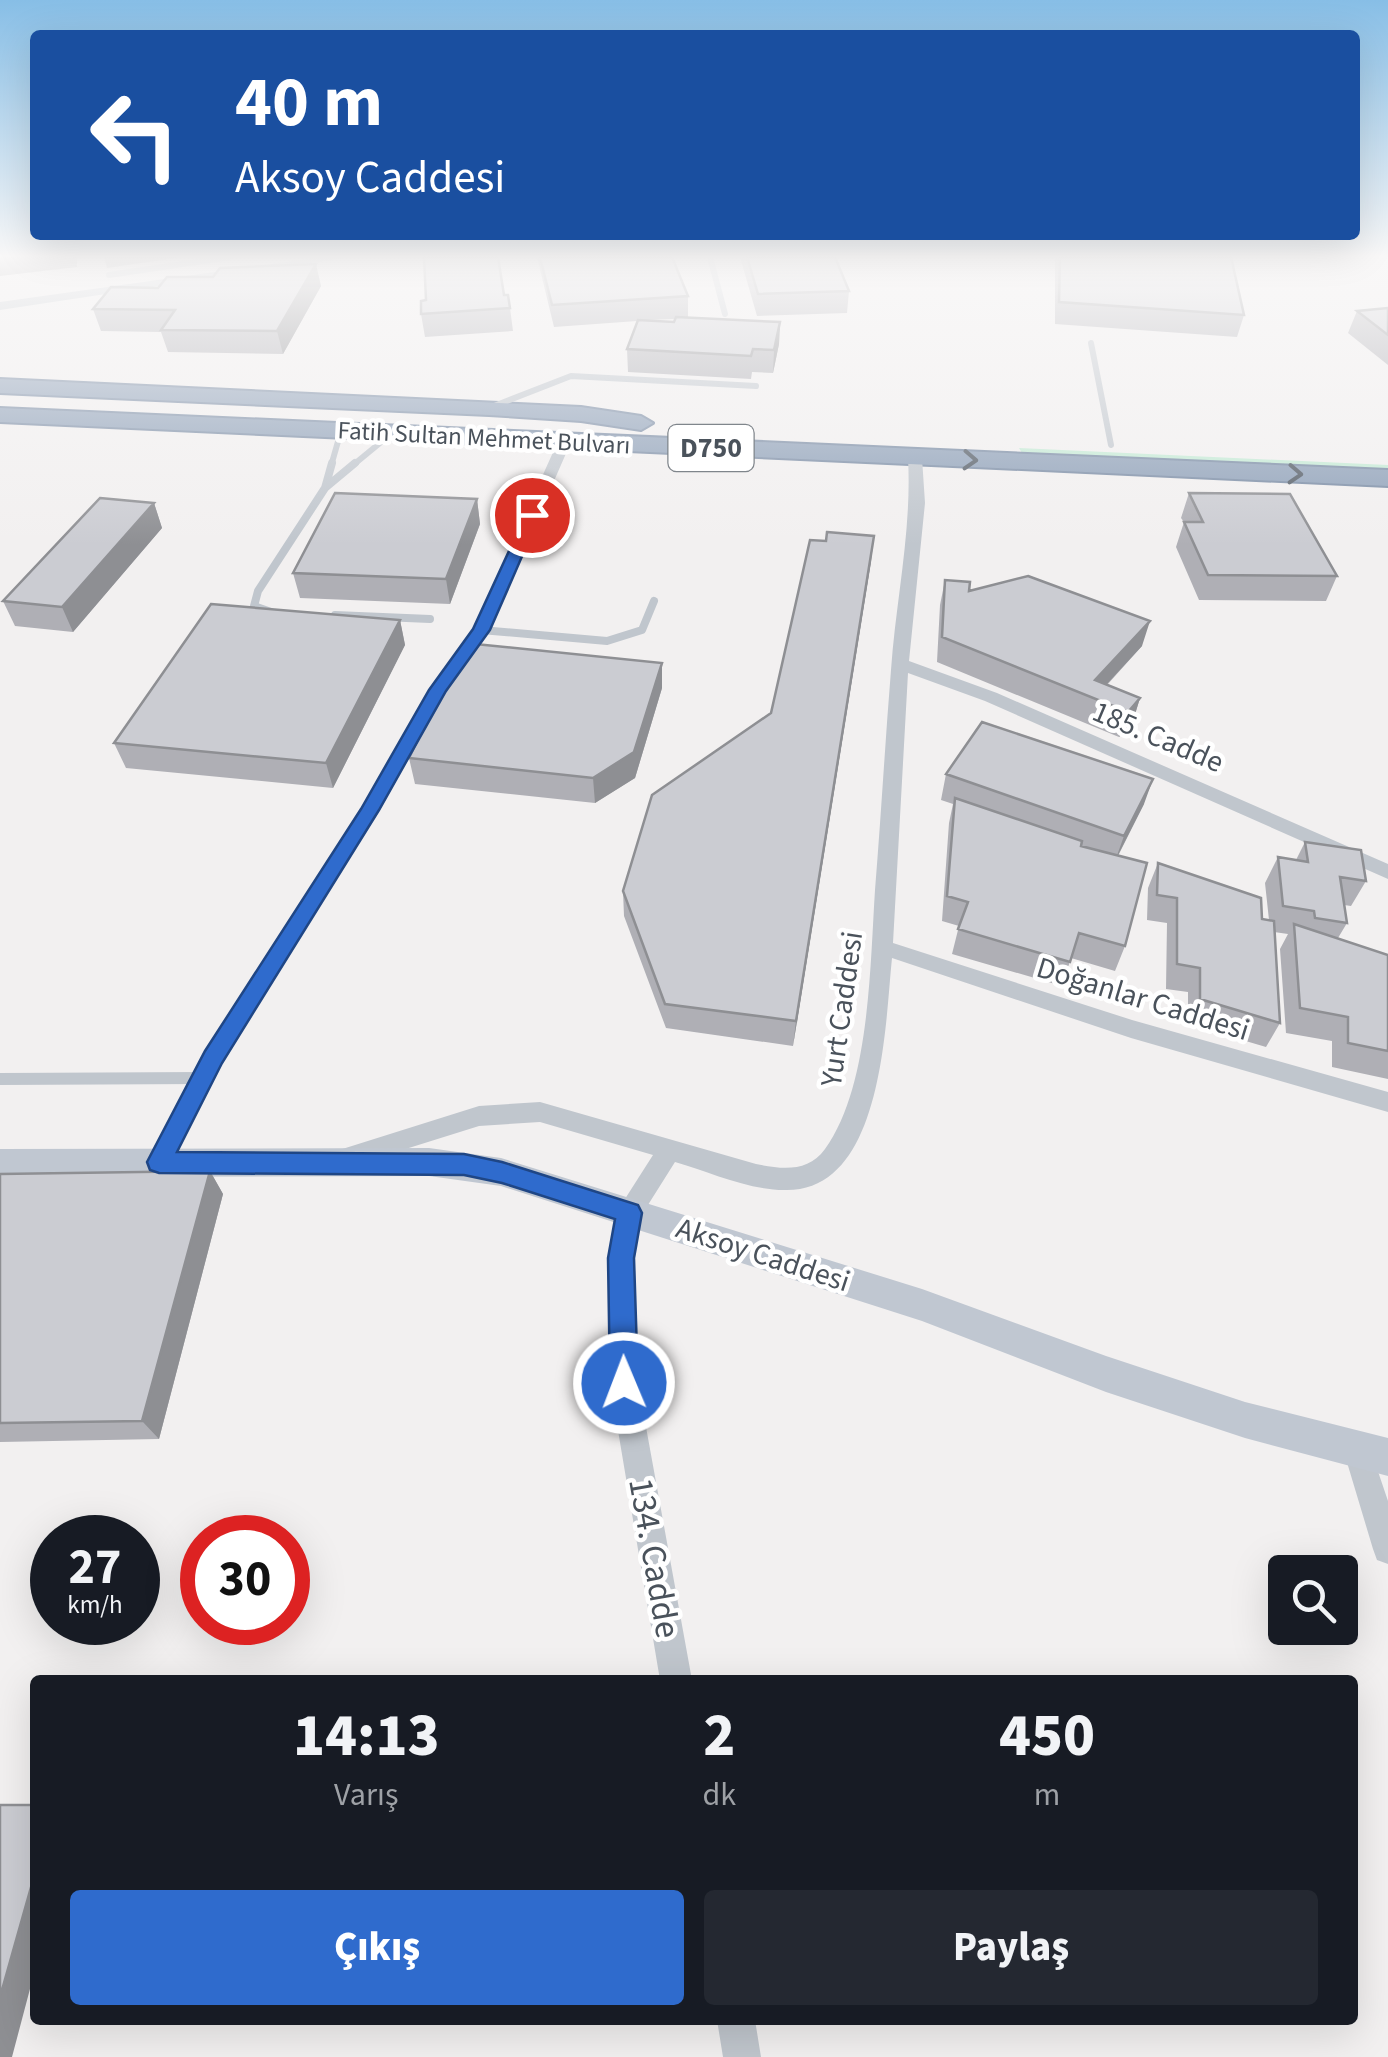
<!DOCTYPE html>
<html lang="tr">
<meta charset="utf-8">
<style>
:root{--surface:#171b24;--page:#242831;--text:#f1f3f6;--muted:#9ea1a6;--accent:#2f6bcd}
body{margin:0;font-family:"Source Sans 3",sans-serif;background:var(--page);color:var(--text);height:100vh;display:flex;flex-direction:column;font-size:38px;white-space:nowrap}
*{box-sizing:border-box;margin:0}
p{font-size:32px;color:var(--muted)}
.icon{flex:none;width:55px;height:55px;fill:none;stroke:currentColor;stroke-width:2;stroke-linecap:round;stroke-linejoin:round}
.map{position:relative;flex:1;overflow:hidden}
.panel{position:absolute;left:30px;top:1675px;width:1328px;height:350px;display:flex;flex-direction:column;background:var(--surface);border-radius:10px;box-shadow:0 10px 40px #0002}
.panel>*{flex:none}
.banner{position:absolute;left:30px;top:30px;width:1330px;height:210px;border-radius:10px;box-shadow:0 10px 40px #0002;background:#1a4fa0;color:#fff;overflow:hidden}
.controls{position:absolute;left:1268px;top:1555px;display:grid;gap:20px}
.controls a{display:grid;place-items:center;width:90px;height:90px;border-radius:10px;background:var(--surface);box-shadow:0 10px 40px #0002;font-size:50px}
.speed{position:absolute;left:30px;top:1515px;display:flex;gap:20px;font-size:50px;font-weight:700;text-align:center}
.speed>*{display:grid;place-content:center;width:130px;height:130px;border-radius:50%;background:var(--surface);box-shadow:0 10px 40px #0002;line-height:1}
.speed small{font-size:25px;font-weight:400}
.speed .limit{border:15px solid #d22;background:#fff;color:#111}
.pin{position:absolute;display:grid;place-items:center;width:85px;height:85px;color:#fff;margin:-42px;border:5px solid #fff;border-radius:50%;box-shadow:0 2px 10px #0007}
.me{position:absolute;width:110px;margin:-55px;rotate:359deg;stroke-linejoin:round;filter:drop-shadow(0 0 8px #0008)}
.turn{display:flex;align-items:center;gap:35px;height:210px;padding:0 40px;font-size:45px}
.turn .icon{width:130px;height:130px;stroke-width:2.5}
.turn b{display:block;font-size:70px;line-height:85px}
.eta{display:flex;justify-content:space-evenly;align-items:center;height:170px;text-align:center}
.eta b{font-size:60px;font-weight:800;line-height:70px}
.cta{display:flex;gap:20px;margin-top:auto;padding:20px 40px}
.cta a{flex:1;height:115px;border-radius:10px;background:var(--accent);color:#fff;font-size:40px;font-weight:800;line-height:115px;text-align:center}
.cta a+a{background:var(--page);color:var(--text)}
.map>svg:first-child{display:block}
</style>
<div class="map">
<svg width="1388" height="2057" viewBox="0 0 1388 2057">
<rect width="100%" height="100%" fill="#f2f0f0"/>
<path fill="#c4ead5" d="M 1019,448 L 1388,465 L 1388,472 L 1022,453 Z"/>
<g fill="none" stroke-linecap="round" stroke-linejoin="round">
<g stroke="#798ba4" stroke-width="4">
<path id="highway" d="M 0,379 L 581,407 L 641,416 L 653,423 L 641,430 L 581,421 L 489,415 L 0,393 Z
M 0,408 L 1388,470 L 1388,486 L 0,422 Z"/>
</g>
<path stroke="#c0c6cd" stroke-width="6" d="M 710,257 L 725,314
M 109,275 L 230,257
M 1091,343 L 1111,445
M 489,408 L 571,376 L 756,386
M 331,466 L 341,431
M 352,466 L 392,433"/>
<path stroke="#c0c6cd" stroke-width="8" d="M 325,488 L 332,463
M 271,612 L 254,606 L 258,591 L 325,488 L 355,463
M 335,615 L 430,619
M 481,630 L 607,641 L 642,630 L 654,601"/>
<path stroke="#c0c6cd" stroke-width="12" d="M 0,1079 L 202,1078"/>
<path fill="#c0c6cd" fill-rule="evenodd" d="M 322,257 L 351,257 L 0,310 L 0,302 Z
M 559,439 L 571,442 L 489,630 L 446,691 L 380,810 L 222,1062 L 168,1169 L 159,1172 L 150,1169 L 147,1162 L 205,1051 L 361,809 L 429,690 L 473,630 Z
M 915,454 L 922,458 L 925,503 L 909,661 L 997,693 L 1388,864 L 1388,879 L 985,701 L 908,673 L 893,943 L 1132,1020 L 1388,1092 L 1388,1112 L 1131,1038 L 892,958 C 885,1025 883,1190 787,1190 C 750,1191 710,1172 675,1162 L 641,1216 L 634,1257 L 634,1284 L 638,1383 L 692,1680 L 660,1680 L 610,1383 L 608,1284 L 608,1257 L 616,1213 L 653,1155 L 540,1122 L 479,1126 L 345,1168 L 336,1165 L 333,1158 L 336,1151 L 479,1106 L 540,1102 L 756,1164 C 781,1169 808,1173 825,1149 C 870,1087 870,966 875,890 C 881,817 885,744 891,670 C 896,599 912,530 908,458 Z
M 1357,1435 L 1367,1439 L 1388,1501 L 1388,1564 L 1377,1560 L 1373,1549 L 1343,1449 L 1347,1439 Z
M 717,2020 L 755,2020 L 761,2057 L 723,2057 Z"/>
<path fill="#c0c7d1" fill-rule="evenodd" d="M 429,1148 L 501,1158 L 922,1289 L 1106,1356 L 1245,1402 L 1388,1438 L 1388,1476 L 1245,1438 L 1106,1392 L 922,1321 L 501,1186 L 429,1176 L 0,1177 L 0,1149 Z"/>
<use href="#highway" fill="#8ea0b8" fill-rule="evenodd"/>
</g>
<path fill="#afafb5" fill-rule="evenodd" d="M 537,257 L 672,257 L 688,296 L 688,317 L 780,322 L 779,344 L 773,373 L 752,372 L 751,379 L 628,372 L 627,349 L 637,321 L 554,327 ZM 675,319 L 674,322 L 648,320 Z
M 740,257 L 835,257 L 849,291 L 847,313 L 757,316 Z
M 1055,257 L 1231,257 L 1244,315 L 1237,337 L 1055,324 Z
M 321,286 L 283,354 L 168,352 L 161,332 L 101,331 L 93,309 L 158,288 Z
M 504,295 L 510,308 L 513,331 L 425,337 L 421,314 Z
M 1388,308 L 1388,365 L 1348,333 L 1357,311 Z
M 1189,493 L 1337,576 L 1326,601 L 1199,600 L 1176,547 L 1184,522 L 1181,518 Z
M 477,499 L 480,524 L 450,604 L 300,598 L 293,573 Z
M 154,503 L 162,528 L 73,632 L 15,626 L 3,601 Z
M 871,561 L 793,1046 L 666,1028 L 624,916 L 623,891 L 771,713 Z
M 945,580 L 969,591 L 1142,646 L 1107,685 L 1140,698 L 1132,724 L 1119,737 L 937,662 L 940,605 Z
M 400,620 L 405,645 L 333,788 L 126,768 L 114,743 Z
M 662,688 L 635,778 L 595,803 L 415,784 L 409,758 Z
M 946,774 L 1144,804 L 1118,856 L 1125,946 L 1115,971 L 1071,958 L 1062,986 L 952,954 L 959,926 L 942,921 L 949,823 L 953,804 L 941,800 Z
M 1305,842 L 1366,881 L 1351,906 L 1344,905 L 1347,923 L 1338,938 L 1388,955 L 1388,1079 L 1332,1067 L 1332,1041 L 1286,1033 L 1280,949 L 1288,934 L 1274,932 L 1280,1023 L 1266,1047 L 1188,1024 L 1188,992 L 1166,989 L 1167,923 L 1147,920 L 1148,888 L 1158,863 L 1262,919 L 1269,920 L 1265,883 L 1278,857 L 1296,860 Z
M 210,1171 L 223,1194 L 159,1439 L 0,1442 L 0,1174 Z"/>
<path fill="#8e8f93" d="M 0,257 L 77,257 L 77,267 L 0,276 Z
M 104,257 L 182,257 L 107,268 Z
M 316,264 L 321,286 L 283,354 L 277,331 Z
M 780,322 L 779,344 L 773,373 L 774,350 Z
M 477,499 L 480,524 L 450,604 L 446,579 Z
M 154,503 L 162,528 L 73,632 L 62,607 Z
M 874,536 L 871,561 L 793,1046 L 796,1021 Z
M 400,620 L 405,645 L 333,788 L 326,763 Z
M 1150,621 L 1142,646 L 1094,698 L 1095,680 Z
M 662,663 L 662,688 L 635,778 L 595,803 L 593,778 Z
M 1140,698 L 1132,724 L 1119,737 L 1128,712 Z
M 1153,779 L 1144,804 L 1115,861 L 1124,836 Z
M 210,1171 L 223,1194 L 159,1439 L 142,1421 Z
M 35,1873 L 35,1970 L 12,2057 L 0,2057 L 0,1997 Z"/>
<path fill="#cbccd2" stroke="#8e8f93" stroke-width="2.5" d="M 424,257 L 498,257 L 504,295 L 508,295 L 510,308 L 421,314 L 421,301 L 426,300 Z
M 540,257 L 672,257 L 688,296 L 552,305 Z
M 747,257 L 835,257 L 849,291 L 758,294 Z
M 1060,257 L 1231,257 L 1244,315 L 1059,302 Z
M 316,264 L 277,331 L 161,330 L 175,310 L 93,309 L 111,287 L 158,288 L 167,277 L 213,277 L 220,268 Z
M 1388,308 L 1388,335 L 1357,311 Z
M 676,317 L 780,322 L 774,350 L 753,349 L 751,356 L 627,349 L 638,320 L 674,322 Z
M 335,493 L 477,499 L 446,579 L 293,573 Z
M 1189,493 L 1290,494 L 1337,576 L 1208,575 L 1184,522 L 1203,522 Z
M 100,498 L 154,503 L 62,607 L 3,601 Z
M 827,532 L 874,536 L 796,1021 L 665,1004 L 623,891 L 652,795 L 771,713 L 810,540 L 826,541 Z
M 1028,576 L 1150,621 L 1095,680 L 1140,698 L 1128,712 L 942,637 L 945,580 L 970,582 L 969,591 Z
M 211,604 L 400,620 L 326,763 L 114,743 Z
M 465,643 L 662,663 L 634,752 L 593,778 L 409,758 Z
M 982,722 L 1153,779 L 1124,836 L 946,774 Z
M 955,798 L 1082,841 L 1081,846 L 1147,863 L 1125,946 L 1079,933 L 1070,962 L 958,929 L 968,902 L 947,896 Z
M 1305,842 L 1361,850 L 1366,881 L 1340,877 L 1347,923 L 1315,918 L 1314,911 L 1283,906 L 1278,857 L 1308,862 Z
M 1158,863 L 1261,898 L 1262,919 L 1274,921 L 1280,1023 L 1200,999 L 1200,968 L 1177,964 L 1177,898 L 1157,895 Z
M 1294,924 L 1388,955 L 1388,1051 L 1348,1043 L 1348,1017 L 1300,1008 Z
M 210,1171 L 142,1421 L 0,1423 L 0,1174 Z
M 0,1805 L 35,1805 L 35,1873 L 0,1997 Z"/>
<defs><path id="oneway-chevron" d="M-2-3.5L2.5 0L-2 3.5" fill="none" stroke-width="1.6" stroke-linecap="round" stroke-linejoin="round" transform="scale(2.5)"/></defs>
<g stroke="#515a64">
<use href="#oneway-chevron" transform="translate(970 460) rotate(3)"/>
<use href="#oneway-chevron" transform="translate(1295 474) rotate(3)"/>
</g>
<linearGradient id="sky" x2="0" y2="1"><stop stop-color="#87bee6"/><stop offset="0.47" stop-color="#f9f8f8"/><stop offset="1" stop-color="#f9f8f8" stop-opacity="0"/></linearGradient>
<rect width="1388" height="545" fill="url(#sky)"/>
<path fill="#2f6bcd" stroke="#1f4685" stroke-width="2.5" d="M 527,512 L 540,515 L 490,630 L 446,691 L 379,810 L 222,1063 L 177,1152 L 464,1154 L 502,1162 L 638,1205 L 642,1213 L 634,1258 L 638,1383 L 634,1393 L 624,1397 L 614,1393 L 610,1383 L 608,1258 L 615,1219 L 502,1183 L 464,1175 L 159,1173 L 150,1170 L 147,1162 L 205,1051 L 361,809 L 429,690 L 473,629 Z"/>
<g text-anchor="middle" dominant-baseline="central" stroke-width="9" stroke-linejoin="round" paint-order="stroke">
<g font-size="25" fill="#4a525b" stroke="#fff">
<text transform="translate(484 438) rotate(3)">Fatih Sultan Mehmet Bulvarı</text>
</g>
<rect fill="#fff" stroke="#80868c" stroke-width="2.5" x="668.5" y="425" width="85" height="46" rx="8"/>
<g font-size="28" font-weight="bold" fill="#4a525b">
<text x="711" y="448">D750</text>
</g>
<g font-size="30" fill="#4a525b" stroke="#fff">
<text transform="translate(1158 737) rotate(23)">185. Cadde</text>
<text transform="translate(1143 999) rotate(17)">Doğanlar Caddesi</text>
<text transform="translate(842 1009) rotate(-82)">Yurt Caddesi</text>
<text transform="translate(763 1255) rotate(18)">Aksoy Caddesi</text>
</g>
<g font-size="35" fill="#4a525b" stroke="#fff">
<text transform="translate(654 1558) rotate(80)">134. Cadde</text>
</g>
</g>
</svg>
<div class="controls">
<a><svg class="icon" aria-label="search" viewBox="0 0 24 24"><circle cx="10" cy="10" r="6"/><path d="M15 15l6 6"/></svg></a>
</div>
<div class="speed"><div>27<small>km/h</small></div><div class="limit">30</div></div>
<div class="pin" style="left:532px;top:515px;background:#d93025"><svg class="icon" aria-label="arrive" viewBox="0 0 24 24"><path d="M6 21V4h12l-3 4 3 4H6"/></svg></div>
<svg class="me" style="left:624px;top:1383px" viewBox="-20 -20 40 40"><circle r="17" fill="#2f6bcd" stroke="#fff" stroke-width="3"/><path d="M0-11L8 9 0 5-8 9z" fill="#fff"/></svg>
<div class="banner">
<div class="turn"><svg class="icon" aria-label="left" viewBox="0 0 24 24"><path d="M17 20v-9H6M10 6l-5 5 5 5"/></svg><div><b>40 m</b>Aksoy Caddesi</div></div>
</div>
<section class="panel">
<div class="eta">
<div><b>14:13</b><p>Varış</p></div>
<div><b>2</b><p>dk</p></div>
<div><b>450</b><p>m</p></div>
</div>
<div class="cta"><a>Çıkış</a><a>Paylaş</a></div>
</section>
</div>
